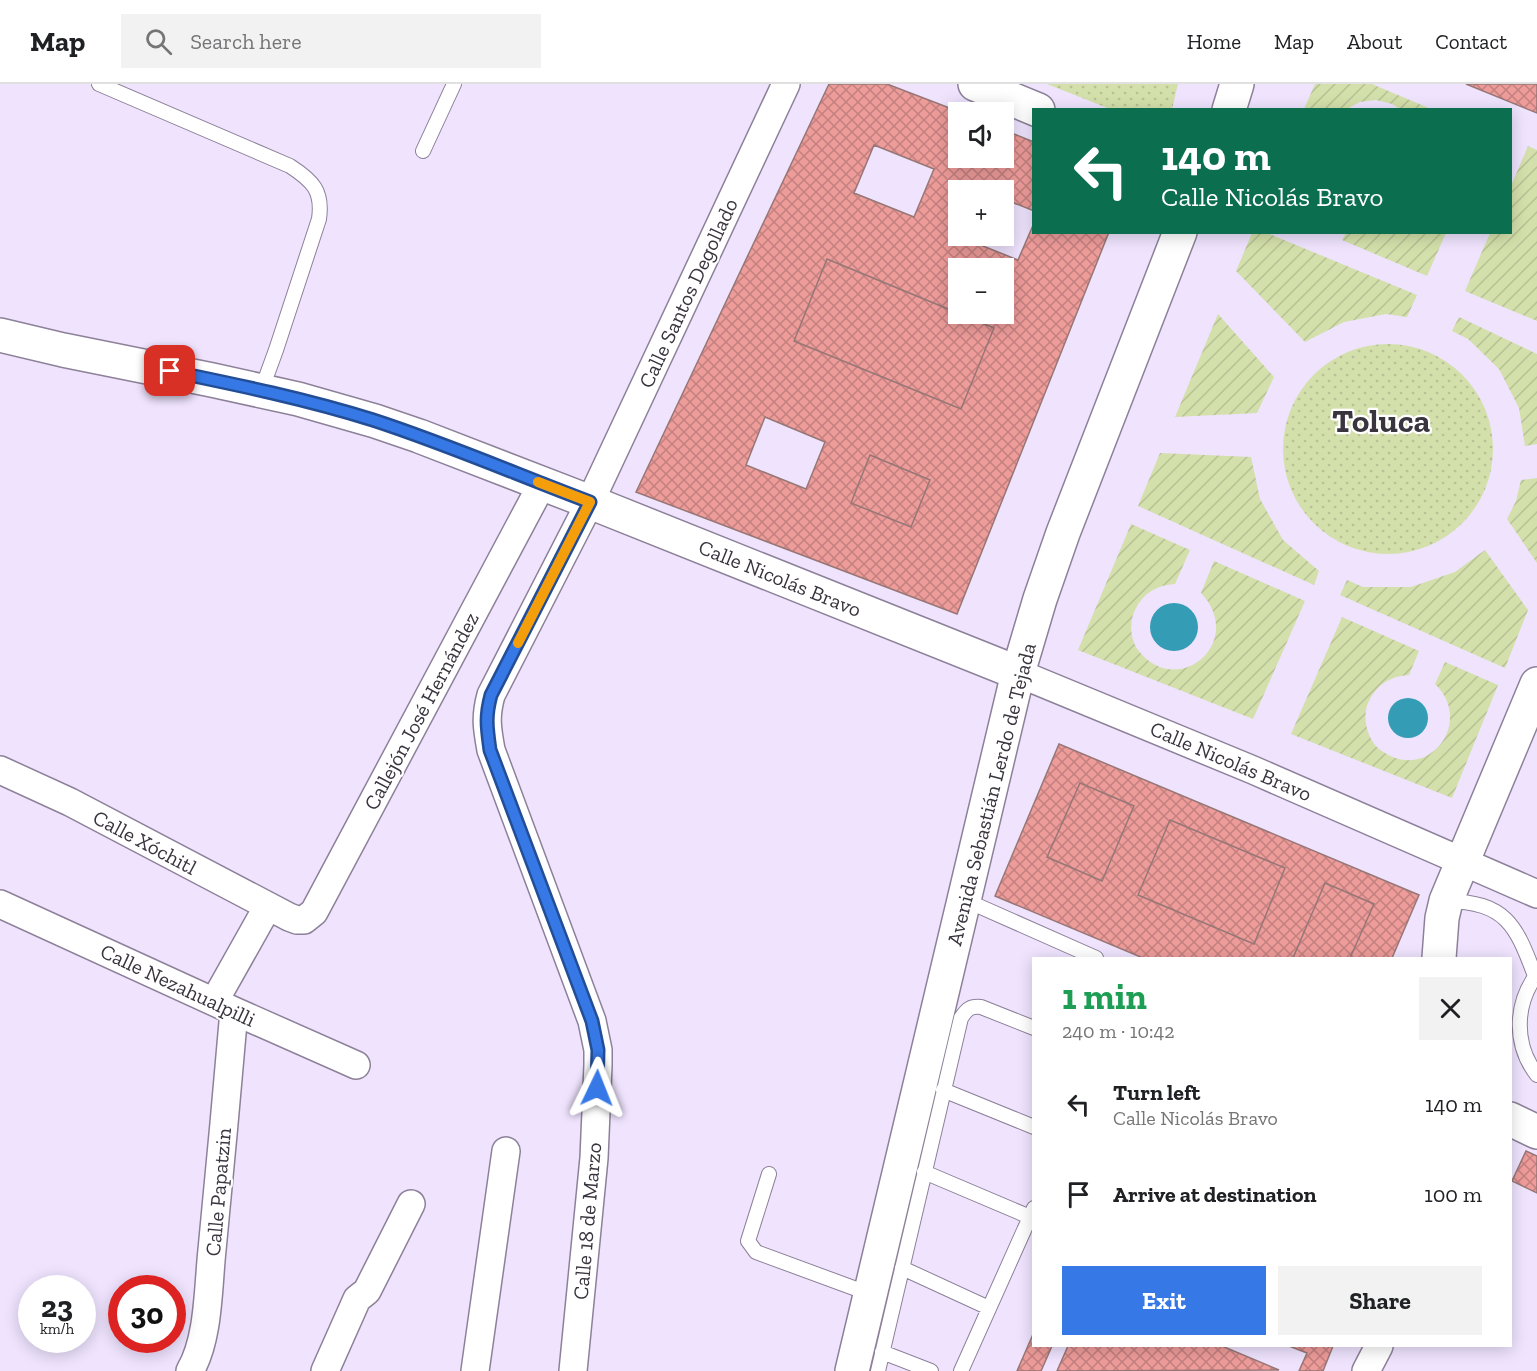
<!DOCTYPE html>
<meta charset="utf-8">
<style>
:root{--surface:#fff;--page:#f2f2f2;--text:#202124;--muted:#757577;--line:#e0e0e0;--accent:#3678e6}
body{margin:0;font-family:"Zilla Slab",serif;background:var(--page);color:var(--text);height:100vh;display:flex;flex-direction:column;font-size:22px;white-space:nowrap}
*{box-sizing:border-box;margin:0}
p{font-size:20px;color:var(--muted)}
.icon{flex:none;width:33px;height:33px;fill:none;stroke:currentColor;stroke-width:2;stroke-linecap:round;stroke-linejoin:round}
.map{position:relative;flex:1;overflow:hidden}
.details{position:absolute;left:1032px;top:873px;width:480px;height:390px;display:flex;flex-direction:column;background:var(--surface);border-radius:0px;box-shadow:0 3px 15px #0003}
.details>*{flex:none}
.hud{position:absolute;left:1032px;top:24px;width:480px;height:126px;border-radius:0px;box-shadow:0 3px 15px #0003;background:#0b6e4f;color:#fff;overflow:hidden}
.controls{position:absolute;left:948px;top:18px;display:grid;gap:12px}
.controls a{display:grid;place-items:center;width:66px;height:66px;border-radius:0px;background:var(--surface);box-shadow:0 3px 15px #0003;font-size:30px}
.speed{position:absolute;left:18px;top:1191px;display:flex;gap:12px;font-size:30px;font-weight:700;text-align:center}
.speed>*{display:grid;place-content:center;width:78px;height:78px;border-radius:50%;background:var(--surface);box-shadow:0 3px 15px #0003;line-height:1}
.speed small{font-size:15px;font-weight:400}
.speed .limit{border:9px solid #d22;background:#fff;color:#111}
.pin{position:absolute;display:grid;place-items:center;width:51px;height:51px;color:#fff;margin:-26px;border-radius:12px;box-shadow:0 3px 9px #0006}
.me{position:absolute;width:66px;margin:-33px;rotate:2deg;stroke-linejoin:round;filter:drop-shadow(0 0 4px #0008)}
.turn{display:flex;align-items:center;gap:21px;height:126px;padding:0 30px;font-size:27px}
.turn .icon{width:78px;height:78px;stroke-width:2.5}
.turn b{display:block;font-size:42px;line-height:51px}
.round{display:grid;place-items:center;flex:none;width:63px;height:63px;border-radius:0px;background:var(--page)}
.summary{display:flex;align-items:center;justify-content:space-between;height:102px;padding:0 30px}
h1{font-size:36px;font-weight:700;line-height:45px;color:#1e9e55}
.button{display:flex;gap:12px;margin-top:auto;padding:12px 30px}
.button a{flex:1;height:69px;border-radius:0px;background:var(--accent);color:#fff;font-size:24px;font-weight:700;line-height:69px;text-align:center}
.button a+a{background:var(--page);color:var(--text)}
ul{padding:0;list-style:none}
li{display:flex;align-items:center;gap:18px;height:90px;padding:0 30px}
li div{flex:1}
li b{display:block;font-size:22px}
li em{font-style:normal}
header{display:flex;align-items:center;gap:36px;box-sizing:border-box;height:84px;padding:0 30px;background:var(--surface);border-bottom:2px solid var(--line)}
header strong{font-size:28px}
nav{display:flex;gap:33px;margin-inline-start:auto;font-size:21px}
.search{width:420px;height:54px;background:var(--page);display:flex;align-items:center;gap:15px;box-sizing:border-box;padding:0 21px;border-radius:0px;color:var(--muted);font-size:22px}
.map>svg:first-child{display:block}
</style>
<header>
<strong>Map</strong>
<div class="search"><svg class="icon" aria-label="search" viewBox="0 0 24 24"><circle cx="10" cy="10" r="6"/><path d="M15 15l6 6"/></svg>Search here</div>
<nav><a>Home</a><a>Map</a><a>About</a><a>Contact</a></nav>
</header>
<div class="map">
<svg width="1537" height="1287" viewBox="0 0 1537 1287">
<defs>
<pattern id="park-dots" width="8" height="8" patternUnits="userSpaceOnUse" patternTransform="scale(1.5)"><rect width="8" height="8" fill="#d4e0ab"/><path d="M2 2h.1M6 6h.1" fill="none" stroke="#b7c194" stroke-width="1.8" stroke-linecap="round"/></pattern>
<pattern id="garden-furrows" width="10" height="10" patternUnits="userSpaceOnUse" patternTransform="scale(1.5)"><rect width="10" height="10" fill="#d4e0ab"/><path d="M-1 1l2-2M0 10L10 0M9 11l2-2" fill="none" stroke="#b7c194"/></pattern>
<pattern id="building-cross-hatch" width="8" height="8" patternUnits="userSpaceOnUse" patternTransform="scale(1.5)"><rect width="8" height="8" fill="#ee9c9a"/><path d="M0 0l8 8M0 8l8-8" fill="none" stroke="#c2807f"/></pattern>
</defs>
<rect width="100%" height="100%" fill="#efe3fe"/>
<path fill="url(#park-dots)" d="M 1047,0 L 1178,0 L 1172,25 L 1110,25 Z
M1283 365a105 105 0 1 1 210 0a105 105 0 1 1-210 0Z"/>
<path fill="url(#garden-furrows)" d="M 1315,0 L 1372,0 L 1431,25 L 1400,25 L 1392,20 L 1376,16 L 1360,18 L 1347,25 L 1304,25 Z
M 1528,62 L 1537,66 L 1537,237 L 1465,207 L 1490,149 L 1510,148 L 1511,102 Z
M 1252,149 L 1267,149 L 1417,211 L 1407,233 L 1386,230 L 1344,238 L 1305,258 L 1236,187 Z
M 1346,149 L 1346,148 L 1446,149 L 1427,192 L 1342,156 Z
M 1218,230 L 1274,293 L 1257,329 L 1175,333 Z
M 1459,233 L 1537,270 L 1537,360 L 1525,362 L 1519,324 L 1499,285 L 1468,255 L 1452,247 Z
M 1160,369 L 1251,373 L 1260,415 L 1283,456 L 1319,487 L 1314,501 L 1138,422 Z
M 1537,394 L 1537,479 L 1507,435 L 1516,417 L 1521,396 Z
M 1131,440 L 1190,466 L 1175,500 C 1157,501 1143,509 1135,526 C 1129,538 1130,555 1138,566 C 1177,617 1247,558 1201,509 L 1214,477 L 1305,517 L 1253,635 L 1078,566 Z
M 1485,466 L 1528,526 L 1505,584 L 1340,511 L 1347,496 L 1363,503 L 1411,503 L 1455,488 Z
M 1342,533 L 1419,567 L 1409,591 C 1391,592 1377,600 1369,617 C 1364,626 1365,639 1368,648 C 1371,657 1377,665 1385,669 C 1430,697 1474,637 1435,600 L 1445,578 L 1498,601 L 1452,714 L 1291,650 Z"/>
<path fill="#349db5" d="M1150 543a24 24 0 1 1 48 0a24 24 0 1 1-48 0Z
M1388 634a20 20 0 1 1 40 0a20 20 0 1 1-40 0Z"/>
<path fill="url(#building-cross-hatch)" stroke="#967776" stroke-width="1.5" fill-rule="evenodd" d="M 829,0 L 887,0 L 960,28 L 958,28 L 958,74 L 1004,74 L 1004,46 L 1034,58 L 1034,127 L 1004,115 L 1004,106 L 983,106 L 977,104 L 977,106 L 958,106 L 958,152 L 1018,176 L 1034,139 L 1034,148 L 1109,148 L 957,530 L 636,408 ZM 874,61 L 934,85 L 914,133 L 854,109 ZM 827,175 L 958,229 L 958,184 L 1004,184 L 1004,230 L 959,230 L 994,244 L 961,325 L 794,257 ZM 765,333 L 825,358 L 806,405 L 746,381 ZM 870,371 L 930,396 L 911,443 L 851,419 Z
M 1466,0 L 1537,0 L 1537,29 Z
M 827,175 L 994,244 L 961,325 L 794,257 Z
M 870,371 L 930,396 L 911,443 L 851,419 Z
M 1059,660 L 1419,811 L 1392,874 L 1350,874 L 1374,820 L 1325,799 L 1293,874 L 1143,874 L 995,812 ZM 1080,699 L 1134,722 L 1102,797 L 1047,773 ZM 1170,736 L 1285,784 L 1254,860 L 1138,811 Z
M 1080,699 L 1134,722 L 1102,797 L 1047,773 Z
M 1170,736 L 1285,784 L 1254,860 L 1138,811 Z
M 1325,799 L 1374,820 L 1350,874 L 1293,874 Z
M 1526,1067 L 1537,1072 L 1537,1109 L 1512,1097 Z
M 1034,1248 L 1034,1262 L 1052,1262 L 1041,1287 L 1017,1287 Z
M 1068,1262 L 1222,1262 L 1279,1286 L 1057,1287 Z
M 1289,1262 L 1333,1262 L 1323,1287 L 1299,1287 L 1307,1269 Z"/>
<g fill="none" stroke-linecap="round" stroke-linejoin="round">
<g stroke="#8d8199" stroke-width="16">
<path id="lane" d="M 99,0 L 290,82 C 313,97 323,107 319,135 L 276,266 L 261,307
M 423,67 L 454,0
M 965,816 L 1096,874
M 1446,817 C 1506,818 1516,841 1535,892
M 1537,890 C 1514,921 1514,961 1537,991
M 943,1006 L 1034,1043
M 924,1088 L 1030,1133
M 769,1090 L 748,1157 L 756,1168 L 870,1210
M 902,1184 L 989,1224
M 882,1268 L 931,1287
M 878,1287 L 961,934 C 967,925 970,922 981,923 L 1034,944
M 961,1287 L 1034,1124"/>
</g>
<g stroke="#8d8199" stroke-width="30">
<path id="street" d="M 1018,589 L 1253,686 L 1537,810
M 0,686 L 70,718 L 289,833 L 297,836 L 304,836 L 314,828 L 542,400
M 0,820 L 234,927 L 356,981
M 214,918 L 268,822
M 190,1287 C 209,1255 208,1203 212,1166 C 220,1086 227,1007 234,927
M 325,1287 L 357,1215 L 367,1207 L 411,1120
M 475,1287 L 506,1067
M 573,1287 L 594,1074 L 598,981 L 598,966 L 592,937 L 491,666 C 487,644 485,633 491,611 L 590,418 L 786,0
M 1366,1287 L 1379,1262"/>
</g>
<g stroke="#8d8199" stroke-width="36">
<path id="secondary" d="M 975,0 L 1038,26
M 1229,26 L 1237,0
M 0,251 L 63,266 L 212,296 L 298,315 L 375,337 L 419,352 L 590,418 L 1018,589
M 1439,874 L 1442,834 L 1446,817 L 1537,600
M 1510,1035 L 1537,1048
M 852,1287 L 1018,589 L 1040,515 L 1063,449 L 1180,148"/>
</g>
<use href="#lane" stroke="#fff" stroke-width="14"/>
<use href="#street" stroke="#fff" stroke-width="27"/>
<use href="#secondary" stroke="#fff" stroke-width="33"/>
</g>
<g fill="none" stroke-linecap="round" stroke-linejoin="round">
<g stroke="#234e96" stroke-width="15">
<path id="route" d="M 170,287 C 238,301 306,315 373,336 C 447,360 518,391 590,418 L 491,611 C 485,633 487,644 490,666 L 592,937 L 598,966 L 597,1004"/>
</g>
<use href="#route" stroke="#3678e6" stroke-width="10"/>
<path stroke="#f59e0b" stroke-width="10" d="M 518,559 L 590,418 L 538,398"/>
</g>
<g text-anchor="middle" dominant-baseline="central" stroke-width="4.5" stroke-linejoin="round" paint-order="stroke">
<g font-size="21" fill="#39343e" stroke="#fff">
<text transform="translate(688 209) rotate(-65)">Calle Santos Degollado</text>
<text transform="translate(780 494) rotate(22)">Calle Nicolás Bravo</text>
<text transform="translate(421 627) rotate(-62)">Callejón José Hernández</text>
<text transform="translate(1231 677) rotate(23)">Calle Nicolás Bravo</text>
<text transform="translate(991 710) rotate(-76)">Avenida Sebastián Lerdo de Tejada</text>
<text transform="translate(145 758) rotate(28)">Calle Xóchitl</text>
<text transform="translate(178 901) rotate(25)">Calle Nezahualpilli</text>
<text transform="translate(218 1108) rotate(-85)">Calle Papatzin</text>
<text transform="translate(587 1137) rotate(-85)">Calle 18 de Marzo</text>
</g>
<g font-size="33" font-weight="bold" fill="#39343e" stroke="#fff">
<text x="1381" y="336">Toluca</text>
</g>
</g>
</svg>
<div class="controls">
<a><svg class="icon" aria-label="sound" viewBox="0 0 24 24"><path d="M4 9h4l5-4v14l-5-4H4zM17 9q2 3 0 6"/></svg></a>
<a>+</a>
<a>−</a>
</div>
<div class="speed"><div>23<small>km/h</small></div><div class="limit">30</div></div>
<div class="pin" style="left:170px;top:287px;background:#d93025"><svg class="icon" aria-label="arrive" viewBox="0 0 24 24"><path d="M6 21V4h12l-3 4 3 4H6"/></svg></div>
<svg class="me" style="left:597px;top:1004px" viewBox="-20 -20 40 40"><path d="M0-17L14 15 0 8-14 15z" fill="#3678e6" stroke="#fff" stroke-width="4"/></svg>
<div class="hud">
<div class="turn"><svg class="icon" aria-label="left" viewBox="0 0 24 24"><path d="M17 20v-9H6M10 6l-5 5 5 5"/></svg><div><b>140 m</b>Calle Nicolás Bravo</div></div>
</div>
<section class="details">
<div class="summary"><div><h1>1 min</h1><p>240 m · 10:42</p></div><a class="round"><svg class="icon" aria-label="close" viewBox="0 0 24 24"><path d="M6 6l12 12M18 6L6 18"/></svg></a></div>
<ul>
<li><svg class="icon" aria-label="left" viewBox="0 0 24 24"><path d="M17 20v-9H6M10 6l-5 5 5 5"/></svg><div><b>Turn left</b><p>Calle Nicolás Bravo</p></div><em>140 m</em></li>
<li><svg class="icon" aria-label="arrive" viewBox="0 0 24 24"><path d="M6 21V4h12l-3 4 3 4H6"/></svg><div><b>Arrive at destination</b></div><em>100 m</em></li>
</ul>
<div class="button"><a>Exit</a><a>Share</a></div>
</section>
</div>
